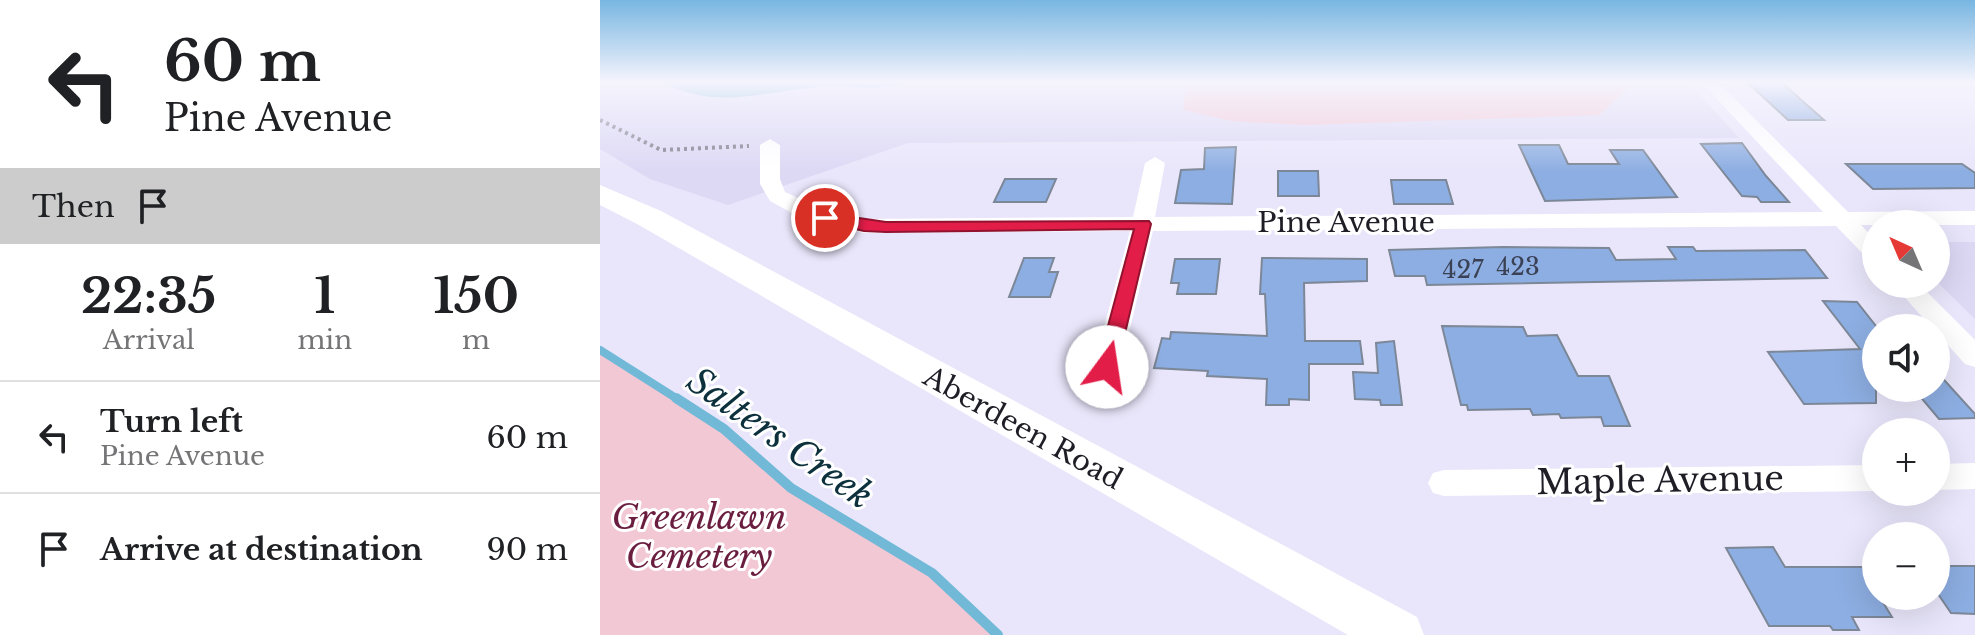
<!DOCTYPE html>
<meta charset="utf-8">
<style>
:root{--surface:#fff;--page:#f6f6f6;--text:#202124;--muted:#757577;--line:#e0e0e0}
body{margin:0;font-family:"Libre Baskerville",serif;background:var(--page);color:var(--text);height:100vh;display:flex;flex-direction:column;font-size:30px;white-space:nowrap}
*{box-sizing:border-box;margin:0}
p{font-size:26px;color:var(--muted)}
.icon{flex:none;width:44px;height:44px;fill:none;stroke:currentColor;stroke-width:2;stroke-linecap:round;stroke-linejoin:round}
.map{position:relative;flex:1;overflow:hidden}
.side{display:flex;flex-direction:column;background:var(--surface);width:600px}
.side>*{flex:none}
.banner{background:#fff;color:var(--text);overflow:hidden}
.needle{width:52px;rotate:316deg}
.controls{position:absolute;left:1262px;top:210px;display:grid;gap:16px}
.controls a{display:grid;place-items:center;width:88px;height:88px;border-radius:50%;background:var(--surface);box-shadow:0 8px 32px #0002;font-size:40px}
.pin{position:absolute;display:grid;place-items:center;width:68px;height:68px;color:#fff;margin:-34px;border:4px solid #fff;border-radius:50%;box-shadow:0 2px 8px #0007}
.me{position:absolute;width:88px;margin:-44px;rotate:14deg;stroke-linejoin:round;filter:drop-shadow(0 0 6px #0008)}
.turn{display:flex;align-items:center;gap:28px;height:168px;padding:0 32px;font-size:36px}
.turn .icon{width:104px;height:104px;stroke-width:2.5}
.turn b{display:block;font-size:56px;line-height:68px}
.then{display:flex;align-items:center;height:76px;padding:0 32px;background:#0003;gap:16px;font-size:30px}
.eta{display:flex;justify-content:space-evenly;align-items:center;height:136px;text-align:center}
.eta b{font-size:48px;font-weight:700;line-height:56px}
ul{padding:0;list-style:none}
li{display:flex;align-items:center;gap:24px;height:112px;padding:0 32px;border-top:2px solid var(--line)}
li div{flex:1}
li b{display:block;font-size:30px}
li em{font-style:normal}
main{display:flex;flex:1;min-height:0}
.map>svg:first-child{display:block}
</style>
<main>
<section class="side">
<div class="banner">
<div class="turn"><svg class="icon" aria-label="left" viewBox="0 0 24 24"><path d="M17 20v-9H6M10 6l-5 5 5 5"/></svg><div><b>60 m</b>Pine Avenue</div></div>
<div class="then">Then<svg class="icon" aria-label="arrive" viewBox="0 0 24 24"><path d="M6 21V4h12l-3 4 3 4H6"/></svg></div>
</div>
<div class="eta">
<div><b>22:35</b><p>Arrival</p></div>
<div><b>1</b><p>min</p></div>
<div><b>150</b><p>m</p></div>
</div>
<ul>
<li><svg class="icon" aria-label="left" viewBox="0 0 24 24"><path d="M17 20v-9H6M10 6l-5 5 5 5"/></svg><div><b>Turn left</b><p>Pine Avenue</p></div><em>60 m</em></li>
<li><svg class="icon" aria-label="arrive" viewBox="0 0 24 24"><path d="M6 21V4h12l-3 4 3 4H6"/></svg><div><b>Arrive at destination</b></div><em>90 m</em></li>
</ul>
</section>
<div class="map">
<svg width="1375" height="635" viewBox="0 0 1375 635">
<rect width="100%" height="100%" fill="#e9e6fb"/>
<path fill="#ddd9f5" d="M 0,82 L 1088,82 L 1139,138 L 308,143 L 128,205 L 50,179 L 0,149 Z
M 1336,242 L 1375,242 L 1375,319 L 1336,281 Z"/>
<path fill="#f3c8d5" d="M 587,82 L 1033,82 L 1034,83 L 999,115 L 705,125 L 632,121 L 583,110 Z
M 0,350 L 124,429 L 191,488 L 332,573 L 398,635 L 0,635 Z"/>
<path fill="#71b9d7" d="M 63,82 L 310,82 C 279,92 251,85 219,87 C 165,91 114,111 63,82 Z"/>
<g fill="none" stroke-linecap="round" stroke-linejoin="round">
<path stroke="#71b9d7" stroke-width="8" d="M 0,350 L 79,400"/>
<path stroke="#71b9d7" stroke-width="10" d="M 76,398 L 124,429 L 191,488 L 332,573 L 398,635"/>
</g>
<path fill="#8daee2" stroke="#7c8797" stroke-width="2" d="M 1147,82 L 1181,82 L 1224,120 L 1188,120 Z
M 1142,143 L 1166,176 L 1189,202 L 1161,202 L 1157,197 L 1142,196 L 1101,144 Z
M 919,145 L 959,145 L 968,164 L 1019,164 L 1010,150 L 1043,150 L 1077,197 L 945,201 Z
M 636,147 L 632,204 L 575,203 L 581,170 L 604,169 L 605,148 Z
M 1246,164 L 1362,164 L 1375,173 L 1375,188 L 1273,189 Z
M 678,171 L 718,171 L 719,196 L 678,196 Z
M 405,179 L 456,179 L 446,202 L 394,202 Z
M 791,180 L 846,180 L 853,204 L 794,204 Z
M 903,247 L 1009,248 L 1016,260 L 1076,259 L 1068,247 L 1093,247 L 1096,251 L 1205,250 L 1227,278 L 827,285 L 825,276 L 795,276 L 789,250 Z
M 424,258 L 454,258 L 449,272 L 458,272 L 450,297 L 409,297 Z
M 662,258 L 767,259 L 767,281 L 704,283 L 705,341 L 760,341 L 763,364 L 709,364 L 709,400 L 689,399 L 689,405 L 666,405 L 667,379 L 607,376 L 608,371 L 554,368 L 562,338 L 570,339 L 571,332 L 667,336 L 665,294 L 660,294 Z
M 575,259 L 620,259 L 616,294 L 577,294 L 579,283 L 571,283 Z
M 1223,301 L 1257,302 L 1276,326 L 1276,403 L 1204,404 L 1168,352 L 1260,349 Z
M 842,326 L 923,327 L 927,336 L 957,335 L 978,376 L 1009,376 L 1030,426 L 1004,426 L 1001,417 L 961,418 L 959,414 L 933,415 L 930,409 L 868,410 L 867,405 L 861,405 Z
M 794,341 L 802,405 L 781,405 L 780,400 L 755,399 L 753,372 L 778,373 L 776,343 Z
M 1336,371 L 1375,414 L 1375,418 L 1339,419 L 1313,388 L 1336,388 Z
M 1173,547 L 1185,567 L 1262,567 L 1276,590 L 1276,596 L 1279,596 L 1292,617 L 1252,617 L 1259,630 L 1233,630 L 1230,626 L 1169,626 L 1126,548 Z
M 1336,566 L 1375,566 L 1375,614 L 1351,613 L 1336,591 Z"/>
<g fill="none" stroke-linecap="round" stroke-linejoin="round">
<path stroke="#827f8e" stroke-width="4" stroke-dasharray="3 4" stroke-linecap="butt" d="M 0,120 L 61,150 L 149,146"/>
<path fill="#fff" fill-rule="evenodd" d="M 1101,82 L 1118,82 L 1248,212 L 1375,211 L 1375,225 L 1261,225 L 1276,241 L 1276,261 L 1268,259 L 1236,226 L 553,231 L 521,367 L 517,374 L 507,377 L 497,374 L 493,367 L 530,231 L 264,233 L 242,228 L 192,213 L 170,201 L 160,184 L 160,145 L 170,139 L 180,145 L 180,179 L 185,192 L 222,209 L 264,219 L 533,217 L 545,163 L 555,157 L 565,163 L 555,217 L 1223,212 Z
M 1293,284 L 1319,284 L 1375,340 L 1375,367 L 1365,364 L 1336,332 L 1336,328 L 1332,328 Z
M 1375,463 L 1375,489 L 1336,490 L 1336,464 Z
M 1276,465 L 1276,491 L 844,496 L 833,493 L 828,483 L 833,473 L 844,470 Z"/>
<path fill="#fff" fill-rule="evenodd" d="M 0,185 L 61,211 L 817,617 L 824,635 L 748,635 L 39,225 L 0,205 Z"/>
</g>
<linearGradient id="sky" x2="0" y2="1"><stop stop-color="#78b6e1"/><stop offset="0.48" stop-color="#f5f4fd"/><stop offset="1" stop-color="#f5f4fd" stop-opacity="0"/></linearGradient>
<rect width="1375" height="171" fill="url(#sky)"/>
<path fill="#e11d48" stroke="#92132f" stroke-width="2" d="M 225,213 L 286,222 L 549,221 L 551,224 L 517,367 L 507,374 L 497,367 L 534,229 L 286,232 L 264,231 L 219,221 L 219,215 Z"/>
<g text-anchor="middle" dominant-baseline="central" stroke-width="6" stroke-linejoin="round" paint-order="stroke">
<g font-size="24" fill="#3a4154">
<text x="918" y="266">423</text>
<text x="863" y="269">427</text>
</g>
<g font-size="28" fill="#1f1d25" stroke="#fff">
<text x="746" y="222">Pine Avenue</text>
<text transform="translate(423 428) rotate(29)">Aberdeen Road</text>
</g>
<g font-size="34" fill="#1f1d25" stroke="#fff">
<text transform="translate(1060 480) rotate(-1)">Maple Avenue</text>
</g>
<g font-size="34" font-style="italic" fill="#6a1d3e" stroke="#fff">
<text x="99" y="517">Greenlawn<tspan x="99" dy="39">Cemetery</tspan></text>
</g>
<g font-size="36" font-style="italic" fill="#0d303d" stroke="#fff">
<text transform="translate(180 438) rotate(35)">Salters Creek</text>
</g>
</g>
</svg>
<div class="controls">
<a><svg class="needle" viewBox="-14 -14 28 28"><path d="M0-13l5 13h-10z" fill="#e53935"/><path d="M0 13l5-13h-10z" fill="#757577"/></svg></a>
<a><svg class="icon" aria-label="sound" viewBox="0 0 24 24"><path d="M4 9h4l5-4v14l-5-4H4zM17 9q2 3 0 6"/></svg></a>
<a>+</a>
<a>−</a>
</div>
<div class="pin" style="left:225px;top:218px;background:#d93025"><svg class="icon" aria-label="arrive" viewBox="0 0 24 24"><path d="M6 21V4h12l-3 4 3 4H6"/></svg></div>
<svg class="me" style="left:507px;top:367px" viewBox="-20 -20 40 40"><circle r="19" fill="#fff"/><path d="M0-13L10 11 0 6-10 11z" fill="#e11d48"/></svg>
</div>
</main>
